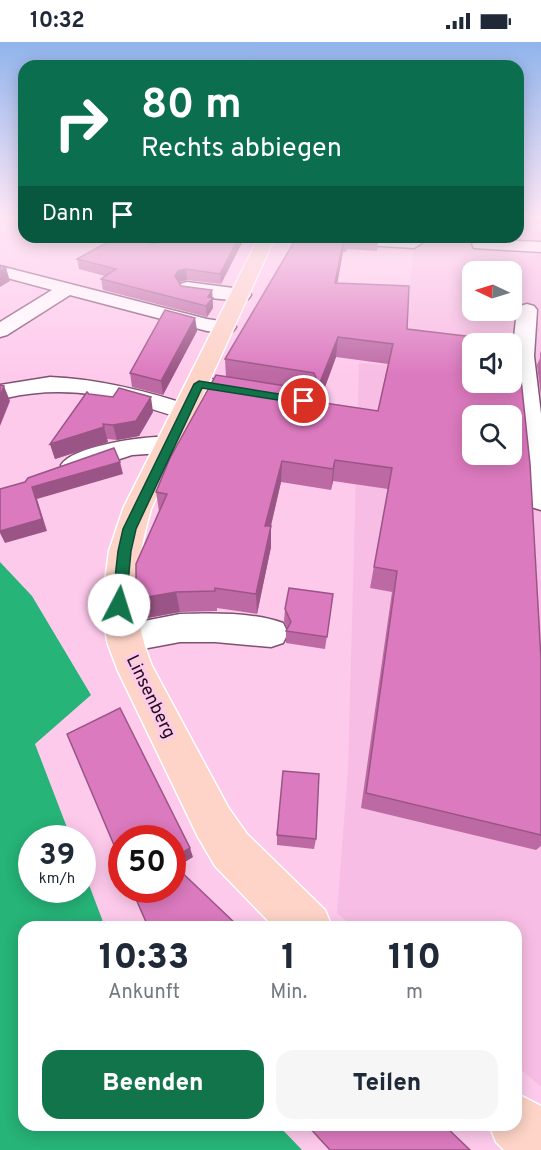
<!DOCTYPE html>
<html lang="de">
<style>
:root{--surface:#fff;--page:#f6f6f7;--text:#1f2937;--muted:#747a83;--accent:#12744b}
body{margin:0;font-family:Overpass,sans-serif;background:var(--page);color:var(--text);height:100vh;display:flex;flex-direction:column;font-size:22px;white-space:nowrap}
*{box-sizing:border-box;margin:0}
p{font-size:20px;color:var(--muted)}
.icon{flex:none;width:33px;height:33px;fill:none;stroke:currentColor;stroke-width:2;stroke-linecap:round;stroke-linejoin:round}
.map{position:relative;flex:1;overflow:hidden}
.sheet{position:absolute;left:18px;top:879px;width:504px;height:210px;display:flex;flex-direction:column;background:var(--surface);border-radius:18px;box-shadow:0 3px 15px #0003}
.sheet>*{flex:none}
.top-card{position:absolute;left:18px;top:18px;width:506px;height:183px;border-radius:18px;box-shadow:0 3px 15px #0003;background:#0b6e4f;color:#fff;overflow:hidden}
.needle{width:39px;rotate:274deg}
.fabs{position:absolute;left:462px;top:219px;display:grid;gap:12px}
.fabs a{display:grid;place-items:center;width:60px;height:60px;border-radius:12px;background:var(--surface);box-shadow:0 3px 15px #0003;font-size:30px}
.speed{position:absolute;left:18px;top:783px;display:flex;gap:12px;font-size:30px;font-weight:700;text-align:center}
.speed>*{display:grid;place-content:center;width:78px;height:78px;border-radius:50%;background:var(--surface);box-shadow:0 3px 15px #0003;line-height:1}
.speed small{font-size:15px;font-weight:400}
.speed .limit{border:9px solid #d22;background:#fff;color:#111}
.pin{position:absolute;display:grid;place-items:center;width:51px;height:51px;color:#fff;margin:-26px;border:3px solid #fff;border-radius:50%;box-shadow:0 2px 6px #0007}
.me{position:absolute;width:66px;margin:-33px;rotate:5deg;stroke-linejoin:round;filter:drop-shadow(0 0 4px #0008)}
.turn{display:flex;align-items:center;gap:21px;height:126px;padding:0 24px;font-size:27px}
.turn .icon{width:78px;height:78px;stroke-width:2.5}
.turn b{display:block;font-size:42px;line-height:51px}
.then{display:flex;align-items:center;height:57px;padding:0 24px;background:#0003;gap:12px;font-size:22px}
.eta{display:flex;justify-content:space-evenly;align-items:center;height:102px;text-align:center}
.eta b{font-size:36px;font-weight:800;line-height:42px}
.cta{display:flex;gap:12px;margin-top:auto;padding:12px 24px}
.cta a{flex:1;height:69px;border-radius:18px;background:var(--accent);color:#fff;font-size:24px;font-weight:800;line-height:69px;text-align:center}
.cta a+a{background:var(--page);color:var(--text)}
.status{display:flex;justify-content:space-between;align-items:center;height:42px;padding:0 30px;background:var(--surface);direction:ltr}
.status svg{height:16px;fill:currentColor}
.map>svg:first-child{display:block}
</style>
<div class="status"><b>10:32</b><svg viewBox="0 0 49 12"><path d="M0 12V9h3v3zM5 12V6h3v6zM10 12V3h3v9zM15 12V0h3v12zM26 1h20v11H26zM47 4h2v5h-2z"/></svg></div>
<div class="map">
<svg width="541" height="1108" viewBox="0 0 541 1108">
<rect width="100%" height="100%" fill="#fecaec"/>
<path fill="#f8bde4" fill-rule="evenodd" d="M 518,177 L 541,177 L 541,1045 L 516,1023 L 516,885 L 354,885 L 337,871 L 348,727 L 359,321 L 402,324 L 414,204 L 391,195 L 518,195 ZM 472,230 L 512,230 L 512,268 L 472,268 ZM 472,302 L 512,302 L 512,340 L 472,340 ZM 472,374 L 512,374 L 512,412 L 472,412 Z"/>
<path fill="#26b478" d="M 0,520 L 32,554 L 91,653 L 35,702 L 71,796 L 32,796 L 32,848 L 82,848 L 83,827 L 105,885 L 24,885 L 24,1083 L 278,1083 L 302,1108 L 0,1108 Z"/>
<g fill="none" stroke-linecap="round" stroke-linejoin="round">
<g stroke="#7e5170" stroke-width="3">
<path id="minor" d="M 307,195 C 325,195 415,191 422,201 L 414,206 L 315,200 Z
M 480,197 L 541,200 L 541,210 L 474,206 L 472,202 Z
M 0,224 L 207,277 L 233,281 L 236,285 L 233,289 L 226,291 L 207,289 L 70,253 L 7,293 L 0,295 L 0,280 L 52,248 L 0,234 Z
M 187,240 L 241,247 L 248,249 L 251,253 L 248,257 L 241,259 L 190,254 L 183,252 L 178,246 L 180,242 Z
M 527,262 L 534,264 L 537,268 L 534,314 L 541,372 L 541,468 L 531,465 L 527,458 L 521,436 L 512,314 L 517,268 L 520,264 Z
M 50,335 C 100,337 147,349 195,365 L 198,370 L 195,375 L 186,377 C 169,373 153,367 136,362 C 93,349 50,346 6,356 L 0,355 L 0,343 Z
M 199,335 L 312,354 L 321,381 L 318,386 L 309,388 L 300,386 L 297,381 L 293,364 L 191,347 L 187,342 L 191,337 Z
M 156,395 L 177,398 L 181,404 L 177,410 L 132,413 L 74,432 L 64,429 L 61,423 C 72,405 134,396 156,395 Z
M 180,572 C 213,571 252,570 283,581 L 288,591 L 283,601 L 271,605 L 215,600 L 180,600 L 148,606 L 125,615 L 113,610 L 107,600 L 113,590 L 144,579 Z"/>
</g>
<g stroke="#fff" stroke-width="3">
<path id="major" d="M 259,195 L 275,195 L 151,467 C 135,525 129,567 152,624 L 228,765 L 247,792 L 325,868 L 332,885 L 274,885 L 215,824 L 198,795 L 118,629 L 107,600 L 102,563 L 109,509 L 123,467 Z
M 516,1051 L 541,1064 L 541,1108 L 504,1108 L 496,1100 L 489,1083 L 516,1083 Z"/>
</g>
<use href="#minor" fill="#fff" fill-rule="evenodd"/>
<use href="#major" fill="#fdd4c7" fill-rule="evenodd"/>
</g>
<path fill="#bd69a4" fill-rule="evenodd" d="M 245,195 L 221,242 L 187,238 L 179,240 L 181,244 L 212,248 L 213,266 L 207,275 L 103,248 L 101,237 L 105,234 L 79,227 L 77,217 L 155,202 Z
M 297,195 L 379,195 L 377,209 L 347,207 L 346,210 L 343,210 L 337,241 L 407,287 L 541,617 L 541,804 L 536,808 L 361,766 L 392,550 L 370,546 L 388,447 L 333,439 L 331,448 L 281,440 L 271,484 L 271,505 L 257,572 L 217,566 L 217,569 L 180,570 L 142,577 L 159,469 L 156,450 L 226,335 L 225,317 ZM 336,315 L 388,322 L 378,369 L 311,369 L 300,367 L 296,361 L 293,348 L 312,352 L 318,364 Z
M 195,276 L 197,289 L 163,353 L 132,345 L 130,331 Z
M 541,309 L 541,353 L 537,323 L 540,316 L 540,311 Z
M 89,352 L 153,370 L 139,394 L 117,398 L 107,397 L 108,400 L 55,417 L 50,402 Z
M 333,552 L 325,607 L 286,601 L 286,589 L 287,586 L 284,579 L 285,567 Z
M 277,793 L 316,797 L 314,807 L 277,803 Z"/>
<path fill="#9a5586" d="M 239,195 L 245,195 L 221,242 L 220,232 Z
M 344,195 L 343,210 L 334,260 L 335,241 Z
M 6,226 L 10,239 L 0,245 L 0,229 Z
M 186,227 L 187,238 L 179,240 L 176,245 L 175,234 L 178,229 Z
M 212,248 L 213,266 L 207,275 L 206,264 L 208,255 Z
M 195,276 L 197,289 L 163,353 L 161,339 Z
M 338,295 L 336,315 L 318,364 L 319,343 Z
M 4,344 L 10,359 L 0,384 L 0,354 Z
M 151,355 L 153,370 L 139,394 L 117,398 L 113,383 Z
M 104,385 L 108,400 L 55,417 L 50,402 Z
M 335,418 L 333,439 L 331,448 L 333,427 Z
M 282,419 L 281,440 L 266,504 L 265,484 Z
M 120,420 L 123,432 L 37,457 L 47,489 L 5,501 L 0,491 L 0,489 L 32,445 Z
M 271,484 L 271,505 L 257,572 L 256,552 Z
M 176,550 L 180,570 L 142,577 L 136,557 Z
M 190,806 L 193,815 L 174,827 L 172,824 L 172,817 Z"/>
<path fill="#dc7abf" stroke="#9a5586" stroke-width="1.5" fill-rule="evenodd" d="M 117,195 L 123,195 L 155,202 L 167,195 L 239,195 L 220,232 L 186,227 L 178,229 L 175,234 L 181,244 L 212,248 L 208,255 L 213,256 L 206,264 L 101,237 L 116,227 L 77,217 Z
M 297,195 L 344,195 L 335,241 L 409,244 L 407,287 L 517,300 L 530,422 L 541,617 L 541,793 L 366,751 L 397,529 L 374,525 L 392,426 L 335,418 L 333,427 L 282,419 L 265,484 L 271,484 L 256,552 L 215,546 L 215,549 L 176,550 L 136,557 L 136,522 L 167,452 L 156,450 L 170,416 L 216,333 L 292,345 L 296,361 L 300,367 L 311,369 L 320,367 L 325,361 L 378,369 L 393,302 L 338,295 L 319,343 L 314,331 L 225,317 ZM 472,302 L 512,302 L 512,340 L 472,340 ZM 472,374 L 512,374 L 512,412 L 472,412 Z
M 0,224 L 6,226 L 0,229 Z
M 165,268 L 195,276 L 161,339 L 130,331 Z
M 0,343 L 4,344 L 0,354 Z
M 119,346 L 151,355 L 136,379 L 113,383 L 103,382 L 104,385 L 50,402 L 87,350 L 89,352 L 113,355 Z
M 114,406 L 120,420 L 32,445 L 42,477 L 0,489 L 0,447 L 25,440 L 28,436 Z
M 289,546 L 333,552 L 327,595 L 286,589 L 291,580 L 285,567 Z
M 120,666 L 190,806 L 172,817 L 172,796 L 122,796 L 122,822 L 67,692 Z
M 283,729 L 319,732 L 316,797 L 277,793 Z
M 172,821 L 239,885 L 142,885 L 146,880 L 132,848 L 172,848 Z
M 307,1083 L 444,1083 L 470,1108 L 330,1108 Z"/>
<linearGradient id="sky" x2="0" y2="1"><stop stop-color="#90b4ec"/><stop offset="0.53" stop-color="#ffe7f6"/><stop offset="1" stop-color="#ffe7f6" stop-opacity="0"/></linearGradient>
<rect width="541" height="332" fill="url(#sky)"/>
<path fill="#12744b" stroke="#0c4b31" stroke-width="1.5" d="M 199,339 L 304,356 L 309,359 L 304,362 L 202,346 L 136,487 L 131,509 L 126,563 L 124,566 L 114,566 L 112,563 L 118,509 L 123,487 L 194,342 Z"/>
<g text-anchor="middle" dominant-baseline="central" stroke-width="6" stroke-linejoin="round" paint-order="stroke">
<g font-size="18" fill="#200f1b" stroke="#fecaec">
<text transform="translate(150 655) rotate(64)">Linsenberg</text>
</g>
</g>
</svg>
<div class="fabs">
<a><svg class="needle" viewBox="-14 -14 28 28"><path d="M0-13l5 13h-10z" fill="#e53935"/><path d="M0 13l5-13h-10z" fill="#747a83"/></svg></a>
<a><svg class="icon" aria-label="sound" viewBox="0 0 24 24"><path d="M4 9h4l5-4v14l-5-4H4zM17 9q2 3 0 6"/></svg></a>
<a><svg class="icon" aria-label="search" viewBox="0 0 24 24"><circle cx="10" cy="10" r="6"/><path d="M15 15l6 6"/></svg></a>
</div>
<div class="speed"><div>39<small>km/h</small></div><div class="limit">50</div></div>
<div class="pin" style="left:304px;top:359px;background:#d93025"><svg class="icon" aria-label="arrive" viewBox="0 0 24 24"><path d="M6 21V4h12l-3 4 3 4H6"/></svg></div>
<svg class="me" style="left:119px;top:563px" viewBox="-20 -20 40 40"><circle r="19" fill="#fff"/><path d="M0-13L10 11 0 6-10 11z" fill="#12744b"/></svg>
<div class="top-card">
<div class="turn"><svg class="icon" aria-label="right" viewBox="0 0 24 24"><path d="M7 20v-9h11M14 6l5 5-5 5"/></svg><div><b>80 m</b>Rechts abbiegen</div></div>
<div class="then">Dann<svg class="icon" aria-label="arrive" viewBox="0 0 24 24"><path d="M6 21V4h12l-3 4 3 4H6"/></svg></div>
</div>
<section class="sheet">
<div class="eta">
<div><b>10:33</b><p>Ankunft</p></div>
<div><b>1</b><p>Min.</p></div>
<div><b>110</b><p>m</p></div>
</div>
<div class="cta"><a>Beenden</a><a>Teilen</a></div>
</section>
</div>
